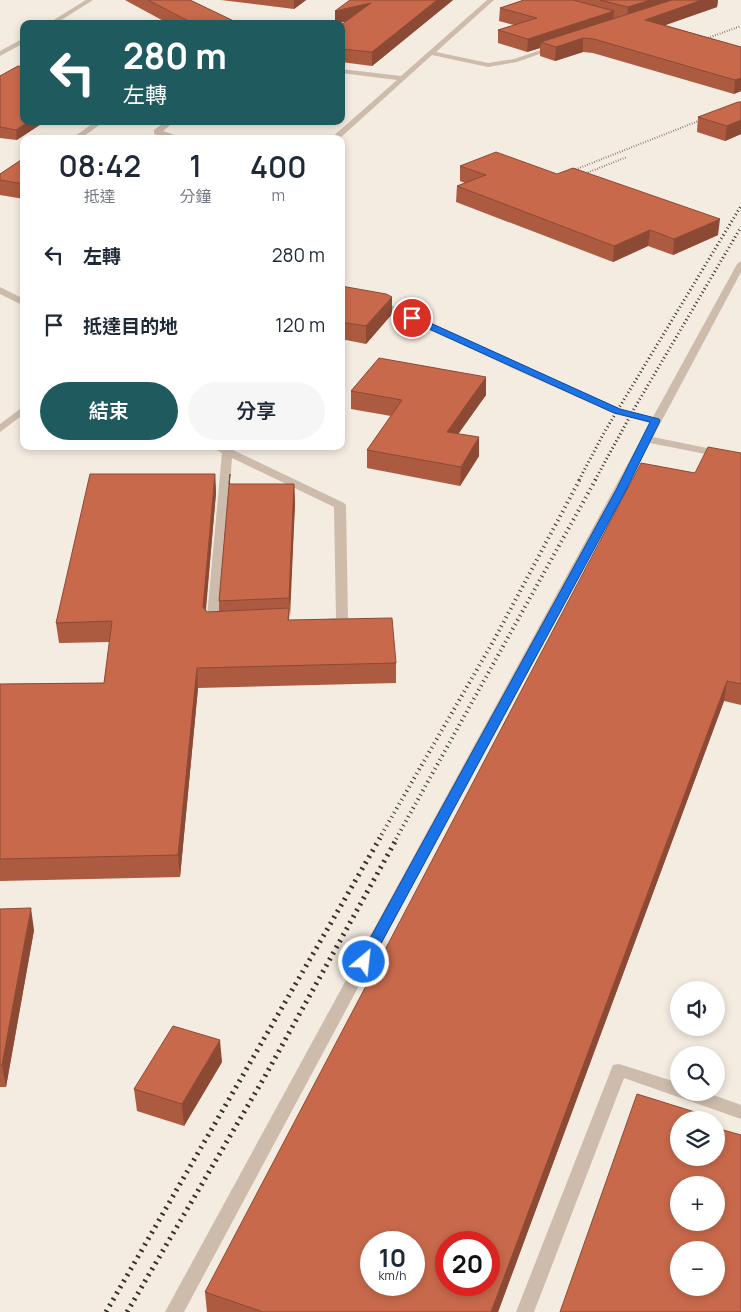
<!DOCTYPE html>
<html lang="zh-TW">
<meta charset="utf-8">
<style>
:root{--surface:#fff;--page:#f6f6f7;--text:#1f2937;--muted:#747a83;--accent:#1f5a5e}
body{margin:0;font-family:Manrope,"Noto Sans TC",sans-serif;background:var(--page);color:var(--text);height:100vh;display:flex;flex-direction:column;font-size:19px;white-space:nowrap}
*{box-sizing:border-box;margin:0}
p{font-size:16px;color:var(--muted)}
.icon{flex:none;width:28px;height:28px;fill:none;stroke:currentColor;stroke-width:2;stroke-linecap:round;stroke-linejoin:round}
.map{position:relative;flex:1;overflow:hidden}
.panel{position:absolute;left:20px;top:135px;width:325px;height:315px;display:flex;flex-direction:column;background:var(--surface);border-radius:10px;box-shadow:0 2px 8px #0003}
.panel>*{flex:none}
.top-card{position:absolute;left:20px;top:20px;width:325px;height:105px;border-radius:10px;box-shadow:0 2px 8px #0003;background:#1f5a5e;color:#fff;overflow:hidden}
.controls{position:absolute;left:670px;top:981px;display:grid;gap:10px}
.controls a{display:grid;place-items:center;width:55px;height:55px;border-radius:50%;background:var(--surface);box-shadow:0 2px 8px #0003;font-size:25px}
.speed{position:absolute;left:360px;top:1231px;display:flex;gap:10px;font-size:25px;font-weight:700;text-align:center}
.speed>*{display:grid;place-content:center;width:65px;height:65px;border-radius:50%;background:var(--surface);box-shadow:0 2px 8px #0003;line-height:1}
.speed small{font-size:12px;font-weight:400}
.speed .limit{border:8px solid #d22;background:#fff;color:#111}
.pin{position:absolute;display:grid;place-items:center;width:42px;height:42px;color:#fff;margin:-21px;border:2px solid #fff;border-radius:50%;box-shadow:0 1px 5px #0007}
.me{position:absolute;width:55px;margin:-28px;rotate:28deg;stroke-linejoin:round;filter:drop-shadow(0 0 4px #0008)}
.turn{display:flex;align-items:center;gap:18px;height:105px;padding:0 20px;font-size:22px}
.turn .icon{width:65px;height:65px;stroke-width:2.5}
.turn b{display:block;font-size:35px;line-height:42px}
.eta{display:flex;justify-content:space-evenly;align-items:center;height:85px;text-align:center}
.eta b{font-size:30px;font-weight:600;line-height:35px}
.cta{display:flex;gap:10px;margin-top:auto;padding:10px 20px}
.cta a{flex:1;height:58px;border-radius:30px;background:var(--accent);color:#fff;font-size:20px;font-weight:600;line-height:58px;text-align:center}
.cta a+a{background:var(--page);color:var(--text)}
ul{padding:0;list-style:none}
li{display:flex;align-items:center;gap:15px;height:70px;padding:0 20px}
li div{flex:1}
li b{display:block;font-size:19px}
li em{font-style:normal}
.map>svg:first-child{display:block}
</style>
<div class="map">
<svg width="741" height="1312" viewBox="0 0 741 1312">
<rect width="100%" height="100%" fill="#f4ebe1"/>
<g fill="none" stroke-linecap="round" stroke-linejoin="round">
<path fill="#cdbbac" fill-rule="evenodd" d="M 86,0 L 93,0 L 55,24 L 47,24 Z
M 487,0 L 494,0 L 436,52 L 488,63 L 514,59 L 556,45 L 559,47 L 517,62 L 488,67 L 432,55 L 339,139 L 330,139 L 397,80 L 341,73 L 341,69 L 401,76 Z
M 287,20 L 291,20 L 292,21 L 290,24 L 284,24 Z
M 24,38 L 24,43 L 0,56 L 0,51 Z
M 96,121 L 105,121 L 80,139 L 71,139 Z
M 166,121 L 175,121 L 163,131 L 186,139 L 173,139 L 154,134 L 154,130 Z
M 741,261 L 741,272 L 653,437 L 741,455 L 741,461 L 650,443 L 184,1312 L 165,1312 L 650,423 L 613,413 L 514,369 L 372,302 L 377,299 L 380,300 L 621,409 L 653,417 L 737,264 Z
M 0,287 L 24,299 L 24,306 L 0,294 Z
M 24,406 L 24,414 L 0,432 L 0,424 Z
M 210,446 L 224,446 L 231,449 L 344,503 L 346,505 L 348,621 L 346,624 L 328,626 L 322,622 L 324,619 L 336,618 L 334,507 L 232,458 L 219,627 L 213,631 L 208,630 L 206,627 L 222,453 Z
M 619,1064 L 679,1083 L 679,1092 L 705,1092 L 741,1105 L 741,1119 L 624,1078 L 534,1312 L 516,1312 L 611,1070 L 613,1065 Z"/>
<path stroke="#3b302b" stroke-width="2" stroke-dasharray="0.5 2" stroke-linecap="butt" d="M 694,43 L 741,26
M 564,174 L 711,116
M 574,178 L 627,157"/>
<path stroke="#3b302b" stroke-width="3" stroke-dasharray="1 3" stroke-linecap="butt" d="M 579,480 L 605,431 L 741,206
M 595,480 L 634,409 L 741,227"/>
<path stroke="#3b302b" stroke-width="4" stroke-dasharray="1 4" stroke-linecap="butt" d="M 379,839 L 494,640 L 580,479
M 396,839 L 596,479"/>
<path stroke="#3b302b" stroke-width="5" stroke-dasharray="2 5" stroke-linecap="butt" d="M 106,1312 L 380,838
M 127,1312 L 264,1078 L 397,838"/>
</g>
<path fill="#ac5a40" d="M 125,0 L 190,0 L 240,24 L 169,24 Z
M 221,0 L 306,0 L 294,9 Z
M 350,0 L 453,0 L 372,66 L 341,62 L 341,25 L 346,21 L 335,24 Z
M 524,0 L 718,0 L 717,7 L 665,25 L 741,47 L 741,91 L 734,94 L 593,53 L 583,52 L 555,61 L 540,56 L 540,48 L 527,52 L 498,43 L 498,30 L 514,25 L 499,21 L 500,8 Z
M 18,66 L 17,140 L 0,138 L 0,76 Z
M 741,102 L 741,134 L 725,141 L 697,132 L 698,117 Z
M 24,158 L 24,199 L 0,195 L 0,174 Z
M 460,166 L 718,235 L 673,255 L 648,246 L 613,262 L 456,202 L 457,186 L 465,183 L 460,181 Z
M 341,286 L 392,314 L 366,344 L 341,339 Z
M 351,391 L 486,395 L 458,433 L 479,456 L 460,486 L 367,468 L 367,450 L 391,416 L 351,409 Z
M 741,453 L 741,705 L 724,701 L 498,1312 L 207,1312 L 205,1292 L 695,473 Z
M 215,474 L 216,493 L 206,610 L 207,612 L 219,611 L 219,601 L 230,474 L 230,484 L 294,484 L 295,503 L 289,620 L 396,663 L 396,683 L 198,688 L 180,877 L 0,881 L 0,684 L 104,683 L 110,642 L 59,643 L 56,623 Z
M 0,909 L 34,930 L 6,1087 L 0,1087 Z
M 222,1062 L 184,1126 L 137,1111 L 134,1089 Z"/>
<path fill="#8c4a34" d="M 294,0 L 306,0 L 294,9 Z
M 437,0 L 453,0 L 372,66 L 372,52 Z
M 650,0 L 689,0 L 627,20 L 628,7 Z
M 702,0 L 718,0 L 717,7 L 643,33 L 645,20 Z
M 371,3 L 371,16 L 335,24 L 335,11 Z
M 614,11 L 613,24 L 541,42 L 540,48 L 527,52 L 528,39 Z
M 583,38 L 583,52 L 555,61 L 556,47 Z
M 741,78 L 741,91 L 734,94 L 735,80 Z
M 741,120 L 741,134 L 725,141 L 727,126 Z
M 29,121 L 46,121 L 17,140 L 16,130 Z
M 720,219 L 718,235 L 673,255 L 674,239 Z
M 650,230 L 648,246 L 613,262 L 614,246 Z
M 392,297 L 392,314 L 366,344 L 366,326 Z
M 486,377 L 486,395 L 447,450 L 447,432 Z
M 479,437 L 479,456 L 460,486 L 461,467 Z
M 215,474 L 216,493 L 204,627 L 203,607 Z
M 294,484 L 295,503 L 290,618 L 289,598 Z
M 197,668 L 198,688 L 180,877 L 178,855 Z
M 727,681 L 724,701 L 498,1312 L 491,1312 Z
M 31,908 L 34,930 L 6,1087 L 2,1065 Z
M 220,1040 L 222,1062 L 184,1126 L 182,1104 Z"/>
<path fill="#c8694b" stroke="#8c4a34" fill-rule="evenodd" d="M 148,0 L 190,0 L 240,24 L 194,24 Z
M 350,0 L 437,0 L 372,52 L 341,49 L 341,25 L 371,3 L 335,11 Z
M 524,0 L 573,0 L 614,11 L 528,39 L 498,30 L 537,18 L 500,8 Z
M 600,0 L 650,0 L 628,7 Z
M 672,0 L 702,0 L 645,20 L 741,47 L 741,78 L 735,80 L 594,39 L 583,38 L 556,47 L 541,42 Z
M 18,66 L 24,67 L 24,121 L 29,121 L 16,130 L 0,127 L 0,76 Z
M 738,102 L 741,102 L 741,120 L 727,126 L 698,117 Z
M 496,152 L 557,174 L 573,168 L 720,219 L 674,239 L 650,230 L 614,246 L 457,186 L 486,175 L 460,166 Z
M 24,158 L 24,184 L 0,180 L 0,174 Z
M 341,286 L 386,294 L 392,297 L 366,326 L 341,322 Z
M 379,358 L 486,377 L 447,432 L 479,437 L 461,467 L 367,450 L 402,400 L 351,391 Z
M 708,447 L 741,453 L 741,684 L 727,681 L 491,1312 L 263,1312 L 205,1292 L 641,463 L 695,473 ZM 371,1242 L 414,1242 L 414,1285 L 371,1285 ZM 446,1242 L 489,1242 L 489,1285 L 446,1285 Z
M 90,474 L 215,474 L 203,607 L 207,612 L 289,608 L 288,620 L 392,618 L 396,663 L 197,668 L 178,855 L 0,859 L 0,684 L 104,683 L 112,621 L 56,623 Z
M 230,474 L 229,484 L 294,484 L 289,598 L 219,601 Z
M 31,908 L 2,1065 L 0,1065 L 0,909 Z
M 173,1026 L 220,1040 L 182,1104 L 134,1089 Z
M 637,1094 L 698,1113 L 696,1120 L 679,1120 L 679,1158 L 716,1158 L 716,1128 L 741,1135 L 741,1312 L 560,1312 ZM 679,1185 L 716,1185 L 716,1222 L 679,1222 ZM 679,1250 L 716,1250 L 716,1288 L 679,1288 Z"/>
<path fill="#1a73e8" stroke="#114b97" d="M 409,316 L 415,316 L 620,409 L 659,419 L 660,421 L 626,490 L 371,962 L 369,966 L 359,966 L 357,962 L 616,490 L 650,422 L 614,413 L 409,320 Z"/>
</svg>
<div class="controls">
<a><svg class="icon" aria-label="sound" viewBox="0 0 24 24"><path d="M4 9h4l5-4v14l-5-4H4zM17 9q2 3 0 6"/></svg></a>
<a><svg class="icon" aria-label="search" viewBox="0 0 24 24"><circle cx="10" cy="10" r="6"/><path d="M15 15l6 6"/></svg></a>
<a><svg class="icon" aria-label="layers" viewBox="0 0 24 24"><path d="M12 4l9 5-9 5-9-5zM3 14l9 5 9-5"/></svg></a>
<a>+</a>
<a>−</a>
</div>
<div class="speed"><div>10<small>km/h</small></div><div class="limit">20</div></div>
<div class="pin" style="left:412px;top:318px;background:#d93025"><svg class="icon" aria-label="arrive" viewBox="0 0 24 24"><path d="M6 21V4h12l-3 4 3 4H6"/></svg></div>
<svg class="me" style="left:364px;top:962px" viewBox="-20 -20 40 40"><circle r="17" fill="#1a73e8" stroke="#fff" stroke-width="3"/><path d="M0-11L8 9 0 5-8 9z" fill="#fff"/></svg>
<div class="top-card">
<div class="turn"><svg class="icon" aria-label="left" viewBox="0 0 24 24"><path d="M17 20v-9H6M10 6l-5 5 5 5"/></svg><div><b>280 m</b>左轉</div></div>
</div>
<section class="panel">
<div class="eta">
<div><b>08:42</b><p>抵達</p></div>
<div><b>1</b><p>分鐘</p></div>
<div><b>400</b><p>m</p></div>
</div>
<ul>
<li><svg class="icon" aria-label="left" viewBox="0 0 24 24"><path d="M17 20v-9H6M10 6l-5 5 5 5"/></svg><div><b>左轉</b></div><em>280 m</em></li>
<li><svg class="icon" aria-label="arrive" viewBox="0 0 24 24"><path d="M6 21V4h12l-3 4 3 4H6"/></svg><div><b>抵達目的地</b></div><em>120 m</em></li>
</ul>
<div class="cta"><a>結束</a><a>分享</a></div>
</section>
</div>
